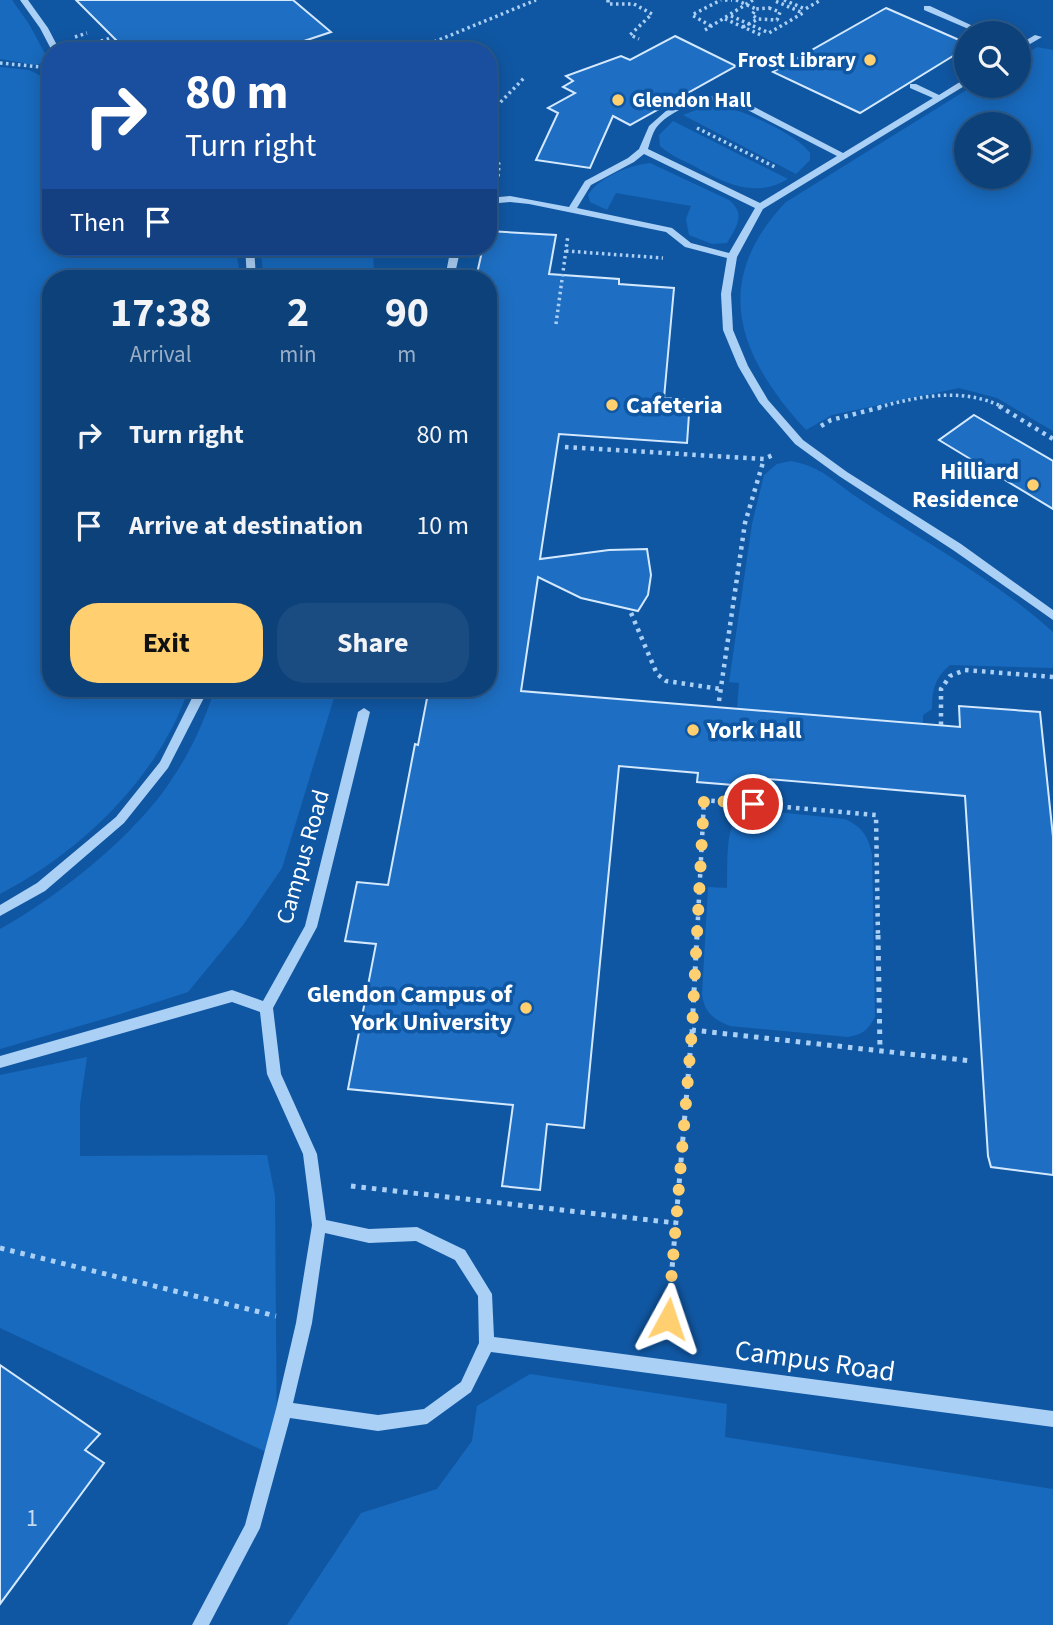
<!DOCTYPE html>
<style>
:root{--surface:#0c417a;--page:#1a4c81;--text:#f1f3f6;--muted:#9aafc7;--line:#2c5a8b;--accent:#ffcf70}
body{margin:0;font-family:"Source Sans 3",sans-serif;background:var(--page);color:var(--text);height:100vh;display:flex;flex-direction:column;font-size:26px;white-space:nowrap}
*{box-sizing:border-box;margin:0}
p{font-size:23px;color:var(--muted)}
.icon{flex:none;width:38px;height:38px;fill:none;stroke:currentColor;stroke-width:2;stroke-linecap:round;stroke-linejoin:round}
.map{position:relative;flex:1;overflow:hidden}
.details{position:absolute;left:42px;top:270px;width:455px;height:427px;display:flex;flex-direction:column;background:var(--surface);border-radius:28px;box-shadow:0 4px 18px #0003,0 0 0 2px var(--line)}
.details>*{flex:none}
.hud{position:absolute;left:42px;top:42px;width:455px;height:214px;border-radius:28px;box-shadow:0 4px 18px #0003,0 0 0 2px var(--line);background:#1a4fa0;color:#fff;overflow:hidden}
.tools{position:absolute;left:954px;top:21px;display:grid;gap:14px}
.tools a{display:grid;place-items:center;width:77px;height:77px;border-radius:50%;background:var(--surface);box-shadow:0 4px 18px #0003,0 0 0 2px var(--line);font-size:35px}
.pin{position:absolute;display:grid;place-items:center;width:60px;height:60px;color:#fff;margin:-30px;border:4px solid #fff;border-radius:50%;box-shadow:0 2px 7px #0007}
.me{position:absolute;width:77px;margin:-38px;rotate:5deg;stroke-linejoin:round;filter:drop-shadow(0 0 5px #0008)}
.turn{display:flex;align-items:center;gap:24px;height:147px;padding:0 28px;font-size:32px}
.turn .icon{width:91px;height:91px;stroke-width:2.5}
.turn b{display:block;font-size:49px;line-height:60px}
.then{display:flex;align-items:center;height:66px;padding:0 28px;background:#0003;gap:14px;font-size:26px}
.eta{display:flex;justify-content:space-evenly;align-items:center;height:119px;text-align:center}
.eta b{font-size:42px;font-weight:700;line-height:49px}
.action{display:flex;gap:14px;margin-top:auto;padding:14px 28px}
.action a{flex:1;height:80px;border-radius:28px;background:var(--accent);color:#111;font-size:28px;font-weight:700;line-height:80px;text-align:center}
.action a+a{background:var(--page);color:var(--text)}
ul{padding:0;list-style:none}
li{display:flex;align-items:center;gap:21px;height:91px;padding:0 28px}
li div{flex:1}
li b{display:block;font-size:26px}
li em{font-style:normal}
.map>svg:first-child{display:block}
</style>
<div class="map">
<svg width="1053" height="1625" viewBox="0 0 1053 1625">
<rect width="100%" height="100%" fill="#1057a3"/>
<path fill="#186abe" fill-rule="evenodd" d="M 0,0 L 12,0 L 29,24 L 49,61 L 35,65 L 0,59 Z
M 1037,47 L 1053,50 L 1053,431 L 997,398 L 959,388 L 832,415 L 806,430 C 739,357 709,283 786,202 L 973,86 L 1018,86 L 1019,58 ZM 966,124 L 1018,124 L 1018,177 L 966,177 Z
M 0,67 L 29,70 L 51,81 L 51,247 L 235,247 L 241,278 L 51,278 L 51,688 L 189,688 C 159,777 82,851 0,894 Z
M 704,107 C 714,107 723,106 732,109 C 751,114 800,137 810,153 L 810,160 L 796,174 L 683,115 Z
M 673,121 L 788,179 C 755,199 724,183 694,166 C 682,160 670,155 660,146 L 659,135 Z
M 650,163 L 729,200 C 746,214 737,226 727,243 L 712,244 L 689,235 L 686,219 L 691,206 L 616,193 L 607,210 L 590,202 L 588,195 C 599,177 630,165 650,163 Z
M 260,247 L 373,247 L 374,278 L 264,278 Z
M 791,461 C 823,467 835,483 861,500 C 926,543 994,579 1053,632 L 1053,668 L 950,665 C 935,678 932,689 932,709 L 923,715 L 923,724 L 737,709 L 739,683 L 729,682 L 752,524 L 764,475 L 777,464 Z
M 215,688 L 337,688 L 282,868 L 243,925 L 188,992 L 114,1016 L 0,1049 L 0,929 C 58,897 136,835 172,779 C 191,751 205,720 215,688 Z
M 757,810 L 845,819 C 862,827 868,836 872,854 L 875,1017 C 868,1030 862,1035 848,1037 L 730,1026 C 713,1019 705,1013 702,995 L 708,887 L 727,888 C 728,871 724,822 741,813 C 745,811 753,811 757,810 Z
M 87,1057 L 80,1105 L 80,1156 L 267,1155 L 275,1196 L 277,1457 L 0,1328 L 0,1075 Z
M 530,1374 L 727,1404 L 725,1437 L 1053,1489 L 1053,1625 L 287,1625 L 361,1513 L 437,1489 L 472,1441 L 477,1406 Z"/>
<path fill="#1e6fc3" stroke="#d4e9fe" stroke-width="2" d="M 76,0 L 293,0 L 331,32 L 274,51 L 127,51 Z
M 886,8 L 966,43 L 966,48 L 860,113 L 773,72 Z
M 675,36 L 736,66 L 630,125 L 613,116 L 590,168 L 536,160 L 558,113 L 548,108 L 575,93 L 563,87 L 573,81 L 566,76 L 621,56 L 630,60 Z
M 488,231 L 556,235 L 549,274 L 619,279 L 619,284 L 674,288 L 664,398 L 690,400 L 687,443 L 559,434 L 540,559 L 609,550 L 647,549 L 651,575 L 648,595 L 638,611 L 581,598 L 538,577 L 521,691 L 960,727 L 959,706 L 1040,712 L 1053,837 L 1053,1175 L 991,1167 L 988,1156 L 965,796 L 769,779 L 769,788 L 697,782 L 698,773 L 619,766 L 584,1128 L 547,1124 L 540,1190 L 502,1186 L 513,1105 L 348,1089 L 376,944 L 345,941 L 357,882 L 388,885 L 415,744 L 418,745 L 429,688 L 488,688 L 488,278 L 476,278 L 483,247 L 488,247 Z
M 974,415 L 1053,461 L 1053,509 L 939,440 Z
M 0,1365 L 100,1434 L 85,1450 L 104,1463 L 0,1604 Z"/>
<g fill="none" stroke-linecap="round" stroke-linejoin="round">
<path stroke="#abd0f6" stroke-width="3.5" stroke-dasharray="2.5 3.5" stroke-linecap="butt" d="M 608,0 L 608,4 L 634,4 L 652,14 L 630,35 L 639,39
M 725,0 L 732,0
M 736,0 L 756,9
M 784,0 L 805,9 L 821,0
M 769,8 L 780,12 L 777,20 L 758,19 L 752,15 L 756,9 Z
M 731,16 L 769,33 L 803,13 L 773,0
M 725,19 L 761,35
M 711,26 L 692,15 L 721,0
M 743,27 L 758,19
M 705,30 L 753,0
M 75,37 L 87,33
M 78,48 L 111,38
M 412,51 L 536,0
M 0,63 L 41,67 L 51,76
M 488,115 L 525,77
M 697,128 L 777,168
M 488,155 L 499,164 L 498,178
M 566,251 L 663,258
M 556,324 L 568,235
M 879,407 C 922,396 961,387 1003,407"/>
<path stroke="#abd0f6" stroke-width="4.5" stroke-dasharray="3.5 5" stroke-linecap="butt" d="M 999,406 L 1053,439
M 821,426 L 831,420 L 886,406
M 565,447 L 764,459 L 775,454
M 631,613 L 657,674 L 666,681 L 720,689
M 719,701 L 745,523 L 764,459
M 941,725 L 941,689 L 950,676 L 965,670 L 1053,677
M 697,937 L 704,800 L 876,815 L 878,937"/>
<path stroke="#abd0f6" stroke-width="5" stroke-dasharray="4.5 6" stroke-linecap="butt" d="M 697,935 L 692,1030 L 972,1061
M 878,935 L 880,1050
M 351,1186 L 676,1223
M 0,1248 L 276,1316
M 666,1340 L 692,1030"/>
<path fill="#abd0f6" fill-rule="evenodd" d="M 20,0 L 28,0 L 48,28 L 60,51 L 52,51 L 40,28 Z
M 924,6 L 930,6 L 988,33 L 978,33 L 924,10 Z
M 1035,35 L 1042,37 L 1018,51 L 1018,45 Z
M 963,80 L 966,80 L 966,85 L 763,209 L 737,257 L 731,294 L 733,330 L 748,366 L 768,400 L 803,440 L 847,472 L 961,544 L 1053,610 L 1053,620 L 953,550 L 839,476 L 795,444 L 759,402 L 738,366 L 723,330 L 721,294 L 727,258 L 685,247 L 666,232 L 529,204 L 510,202 L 488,204 L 488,198 L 510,196 L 569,207 L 585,181 L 628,158 L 639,149 L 649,126 L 666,111 L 694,99 L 716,96 L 741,100 L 843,153 L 933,98 L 910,88 L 910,84 L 916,84 L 939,95 ZM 716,100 L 736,104 L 837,156 L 760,203 L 648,149 C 650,143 652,134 656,128 C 670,110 695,103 716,100 ZM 644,154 L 755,208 L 729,253 L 691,243 L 672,228 L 577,208 L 591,185 L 634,162 Z
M 245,247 L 254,247 L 256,278 L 247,278 Z
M 451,247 L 461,247 L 454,278 L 445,278 Z
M 197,688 L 209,688 L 168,768 L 124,823 L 45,891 L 0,916 L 0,905 L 37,883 L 116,817 L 160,762 Z
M 364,708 L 370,712 L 317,927 L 273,1008 L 281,1074 L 317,1154 L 326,1220 L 369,1229 L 417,1227 L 465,1250 L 492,1294 L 494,1337 L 1053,1411 L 1053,1427 L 491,1352 L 471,1392 L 427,1424 L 378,1431 L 290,1418 L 260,1528 L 209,1625 L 192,1625 L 245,1525 L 276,1409 L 296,1323 L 312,1225 L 303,1154 L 267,1074 L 260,1012 L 232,1002 L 0,1068 L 0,1056 L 232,990 L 263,1001 L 305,926 L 358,712 ZM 325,1233 L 369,1243 L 416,1241 L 455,1260 L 478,1296 L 479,1343 L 461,1382 L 424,1409 L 378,1415 L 293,1403 L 312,1323 Z"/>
</g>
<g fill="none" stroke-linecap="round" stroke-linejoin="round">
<path stroke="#ffcf70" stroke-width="12" stroke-dasharray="0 21.6" d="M 668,1319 L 692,1030 L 704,800 L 753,804"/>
</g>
<g fill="#ffcf70" stroke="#1057a3" stroke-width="2.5">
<circle cx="870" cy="60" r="7"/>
<circle cx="618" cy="100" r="7"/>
<circle cx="612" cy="405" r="7"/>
<circle cx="1033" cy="485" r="7"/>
<circle cx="693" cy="730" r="7"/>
<circle cx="526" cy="1008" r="7"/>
</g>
<g text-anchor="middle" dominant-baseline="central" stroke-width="7" stroke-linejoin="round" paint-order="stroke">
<g font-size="21" font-weight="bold" fill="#fff" stroke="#1057a3" text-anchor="end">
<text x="856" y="60">Frost Library</text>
<text x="632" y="100" text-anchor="start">Glendon Hall</text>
</g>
<g font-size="24" font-weight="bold" fill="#fff" stroke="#1057a3" text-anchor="start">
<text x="626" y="405">Cafeteria</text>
<text x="1019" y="471" text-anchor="end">Hilliard<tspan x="1019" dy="28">Residence</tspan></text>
<text x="707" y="730">York Hall</text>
<text x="512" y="994" text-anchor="end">Glendon Campus of<tspan x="512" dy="28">York University</tspan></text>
</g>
<g font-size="24" fill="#fff" stroke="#1057a3">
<text transform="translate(303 857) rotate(-74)">Campus Road</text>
</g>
<g font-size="24" fill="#c7dbf0">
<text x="32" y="1518">1</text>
</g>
<g font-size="28" fill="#fff" stroke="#1057a3">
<text transform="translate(815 1361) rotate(8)">Campus Road</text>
</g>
</g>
</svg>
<div class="tools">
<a><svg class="icon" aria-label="search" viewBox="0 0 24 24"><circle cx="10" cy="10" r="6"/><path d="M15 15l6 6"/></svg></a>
<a><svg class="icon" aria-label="layers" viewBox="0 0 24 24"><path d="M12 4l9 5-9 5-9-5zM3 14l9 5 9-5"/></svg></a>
</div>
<div class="pin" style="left:753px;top:804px;background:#d93025"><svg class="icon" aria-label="arrive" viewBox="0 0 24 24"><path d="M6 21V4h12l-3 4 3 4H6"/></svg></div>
<svg class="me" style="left:668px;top:1319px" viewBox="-20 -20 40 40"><path d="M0-17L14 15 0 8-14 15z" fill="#ffcf70" stroke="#fff" stroke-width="4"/></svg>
<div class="hud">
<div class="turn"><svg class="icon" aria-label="right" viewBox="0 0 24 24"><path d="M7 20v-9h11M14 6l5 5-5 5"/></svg><div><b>80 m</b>Turn right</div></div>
<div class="then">Then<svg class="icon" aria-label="arrive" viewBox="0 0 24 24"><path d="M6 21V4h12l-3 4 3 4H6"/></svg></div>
</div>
<section class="details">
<div class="eta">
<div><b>17:38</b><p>Arrival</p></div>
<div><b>2</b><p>min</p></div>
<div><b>90</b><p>m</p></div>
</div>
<ul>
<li><svg class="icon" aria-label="right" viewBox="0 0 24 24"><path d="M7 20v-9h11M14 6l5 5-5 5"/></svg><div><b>Turn right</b></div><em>80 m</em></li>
<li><svg class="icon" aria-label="arrive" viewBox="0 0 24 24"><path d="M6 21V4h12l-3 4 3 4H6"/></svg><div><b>Arrive at destination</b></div><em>10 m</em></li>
</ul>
<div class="action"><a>Exit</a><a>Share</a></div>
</section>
</div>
